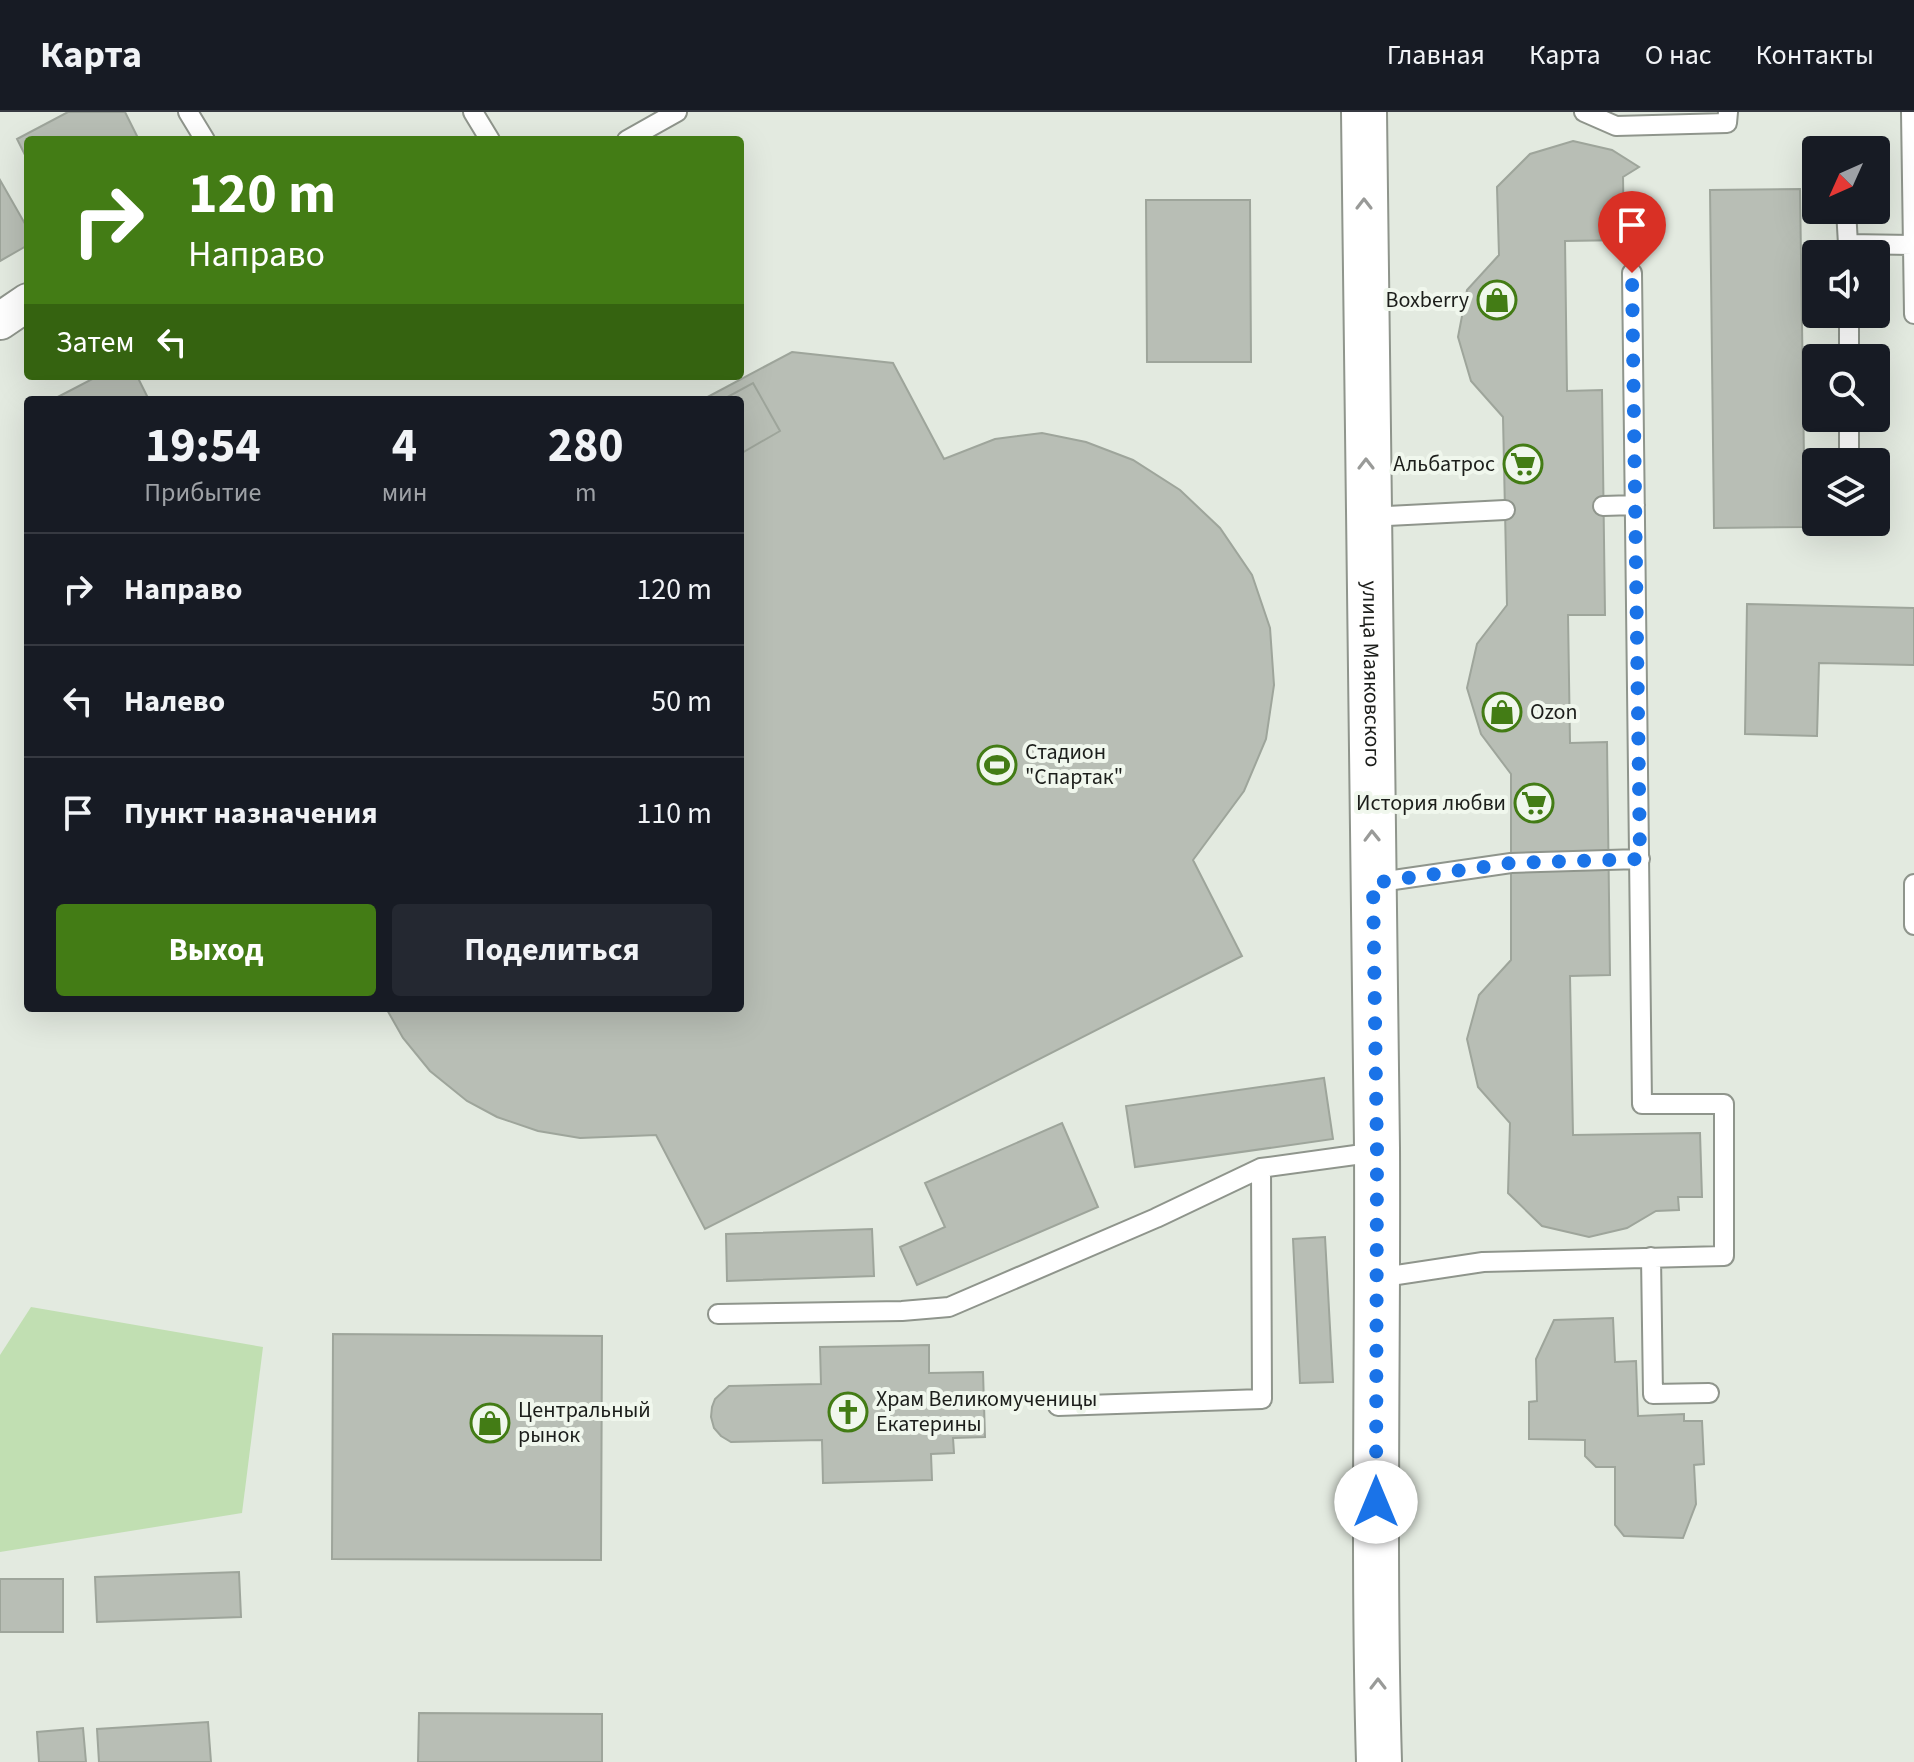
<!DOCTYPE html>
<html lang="ru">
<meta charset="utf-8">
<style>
:root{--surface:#171b24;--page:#242831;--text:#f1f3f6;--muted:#9ea1a6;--line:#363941;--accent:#437c15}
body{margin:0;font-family:"Source Sans 3",sans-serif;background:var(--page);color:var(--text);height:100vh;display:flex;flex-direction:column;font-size:30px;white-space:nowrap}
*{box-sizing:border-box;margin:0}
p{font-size:26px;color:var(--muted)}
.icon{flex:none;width:44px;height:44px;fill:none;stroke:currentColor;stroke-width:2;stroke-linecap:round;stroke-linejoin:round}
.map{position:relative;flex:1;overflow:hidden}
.side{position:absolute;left:24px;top:284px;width:720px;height:616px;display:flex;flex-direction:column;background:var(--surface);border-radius:8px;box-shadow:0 8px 32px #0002}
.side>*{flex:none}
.banner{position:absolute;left:24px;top:24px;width:720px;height:244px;border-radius:8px;box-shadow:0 8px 32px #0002;background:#437c15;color:#fff;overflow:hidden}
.needle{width:52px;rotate:225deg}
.fabs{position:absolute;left:1802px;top:24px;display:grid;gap:16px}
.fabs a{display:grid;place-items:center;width:88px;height:88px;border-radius:8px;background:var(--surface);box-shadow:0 8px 32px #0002;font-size:40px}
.pin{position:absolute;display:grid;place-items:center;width:68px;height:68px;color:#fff;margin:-82px -34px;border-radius:50% 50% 50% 0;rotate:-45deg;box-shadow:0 0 8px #0007}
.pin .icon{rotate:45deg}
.me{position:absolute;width:88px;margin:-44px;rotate:0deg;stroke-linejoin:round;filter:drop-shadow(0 0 6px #0008)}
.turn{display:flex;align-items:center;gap:28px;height:168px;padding:0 32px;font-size:36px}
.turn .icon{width:104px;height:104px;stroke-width:2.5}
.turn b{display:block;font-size:56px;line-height:68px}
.then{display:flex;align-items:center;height:76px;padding:0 32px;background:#0003;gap:16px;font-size:30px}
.eta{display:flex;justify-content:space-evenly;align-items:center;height:136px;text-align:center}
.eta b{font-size:48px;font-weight:700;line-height:56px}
.primary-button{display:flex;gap:16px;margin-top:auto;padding:16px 32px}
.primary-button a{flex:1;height:92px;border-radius:8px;background:var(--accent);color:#fff;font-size:32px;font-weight:700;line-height:92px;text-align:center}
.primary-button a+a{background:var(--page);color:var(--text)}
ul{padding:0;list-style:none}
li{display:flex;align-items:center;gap:24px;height:112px;padding:0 32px;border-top:2px solid var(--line)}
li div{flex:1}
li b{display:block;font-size:30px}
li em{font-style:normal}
header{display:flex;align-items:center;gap:48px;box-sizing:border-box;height:112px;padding:0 40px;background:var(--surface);border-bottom:2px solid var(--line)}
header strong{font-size:38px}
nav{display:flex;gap:44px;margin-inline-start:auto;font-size:28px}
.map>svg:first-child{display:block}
</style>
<header>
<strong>Карта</strong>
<nav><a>Главная</a><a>Карта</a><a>О нас</a><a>Контакты</a></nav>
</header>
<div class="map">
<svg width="1914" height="1650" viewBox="0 0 1914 1650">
<rect width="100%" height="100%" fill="#e3eae0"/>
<path fill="#c1dfb2" d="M 31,1195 L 263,1235 L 242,1401 L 0,1440 L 0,1243 Z"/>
<path fill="#b8beb5" stroke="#9ea59b" stroke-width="2" d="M 68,0 L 125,0 L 139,28 L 28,28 L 28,49 L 17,27 Z
M 1573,29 L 1612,38 L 1639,55 L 1623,65 L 1624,128 L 1565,129 L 1567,279 L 1602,278 L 1605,503 L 1568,503 L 1570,631 L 1607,630 L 1610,863 L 1570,864 L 1573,1023 L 1700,1021 L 1702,1085 L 1678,1085 L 1679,1098 L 1656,1099 L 1627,1116 L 1589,1125 L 1542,1114 L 1508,1081 L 1510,1011 L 1478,975 L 1467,927 L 1479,883 L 1511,848 L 1511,662 L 1481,622 L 1467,576 L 1477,532 L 1507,493 L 1503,305 L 1471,269 L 1458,225 L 1467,178 L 1499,143 L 1497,75 L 1530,42 Z
M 0,68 L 28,117 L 28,133 L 0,149 Z
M 1800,77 L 1805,415 L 1714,416 L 1710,78 Z
M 1146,88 L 1250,88 L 1251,250 L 1147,250 Z
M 792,240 L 893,251 L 944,347 L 995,327 L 1042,321 L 1086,330 L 1133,348 L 1180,378 L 1220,416 L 1252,463 L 1270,516 L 1274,573 L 1266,627 L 1244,679 L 1193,748 L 1242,844 L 705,1117 L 656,1023 L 580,1026 L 538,1019 L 497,1005 L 467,989 L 430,959 L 403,926 L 386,896 L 740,896 L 740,288 L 702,288 Z
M 98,264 L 137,264 L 149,288 L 52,288 Z
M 753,271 L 780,319 L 740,342 L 740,288 L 722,288 Z
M 1747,492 L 1914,496 L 1914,553 L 1819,551 L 1817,624 L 1745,622 Z
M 1324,966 L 1333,1027 L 1135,1055 L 1126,994 Z
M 1062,1011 L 1098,1095 L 917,1173 L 900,1135 L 945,1115 L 925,1071 Z
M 872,1117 L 874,1164 L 727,1169 L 726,1122 Z
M 1325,1125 L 1333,1270 L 1300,1271 L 1293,1127 Z
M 1613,1206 L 1615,1250 L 1636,1249 L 1638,1304 L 1684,1302 L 1684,1309 L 1702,1309 L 1704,1352 L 1694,1353 L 1696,1392 L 1683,1426 L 1624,1424 L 1615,1413 L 1615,1355 L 1596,1355 L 1585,1344 L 1585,1328 L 1529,1327 L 1529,1290 L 1537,1289 L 1536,1247 L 1554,1208 Z
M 333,1222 L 602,1224 L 601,1448 L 332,1447 Z
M 929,1233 L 929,1261 L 983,1260 L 985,1325 L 953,1326 L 954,1341 L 931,1342 L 932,1368 L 823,1371 L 822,1328 L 731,1330 L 721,1324 L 714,1316 L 711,1305 L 712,1295 L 715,1287 L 729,1274 L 821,1272 L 820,1235 Z
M 239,1460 L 241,1505 L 97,1510 L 95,1465 Z
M 0,1467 L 63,1467 L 63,1520 L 0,1520 Z
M 419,1601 L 602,1602 L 602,1650 L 418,1650 Z
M 208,1610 L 211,1650 L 99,1650 L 97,1617 Z
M 83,1616 L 86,1650 L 39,1650 L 37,1620 Z"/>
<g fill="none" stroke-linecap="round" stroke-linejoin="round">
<g stroke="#8f958c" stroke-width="22">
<path id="lane" d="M 188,0 L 205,28
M 473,0 L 490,28
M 1584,0 L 1616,14 L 1727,11 L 1728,0
M 1911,0 L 1914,202
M 627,28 L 677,0
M 1846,98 L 1848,132 L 1912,133
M 1849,202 L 1849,246
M 1849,306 L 1849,350
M 1603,394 L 1635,393
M 1368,405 L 1505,398
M 1373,771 L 1511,751 L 1640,747
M 1914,772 L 1914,813
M 1651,1145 L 1653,1282 L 1709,1281
M 1377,1166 L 1483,1150 L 1724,1144 L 1724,992 L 1642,992 L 1632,161
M 718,1202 L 902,1199 L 949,1195 L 1156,1106 L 1261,1056 L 1377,1040
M 1058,1294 L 1262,1287 L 1261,1056"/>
</g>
<g stroke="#8f958c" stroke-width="40">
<path id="street" d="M 0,209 L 28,190"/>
</g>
<g stroke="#8f958c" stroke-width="48">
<g id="secondary">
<path id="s1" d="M 1364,0 C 1366,345 1375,691 1377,1036 C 1378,1241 1373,1446 1379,1650"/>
</g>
</g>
<use href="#lane" stroke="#fff" stroke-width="18"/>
<use href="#street" stroke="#fff" stroke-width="36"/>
<use href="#secondary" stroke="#fff" stroke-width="44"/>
</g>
<defs><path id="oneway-chevron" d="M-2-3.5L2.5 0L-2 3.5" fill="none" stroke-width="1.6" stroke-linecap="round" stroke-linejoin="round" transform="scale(2)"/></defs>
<g stroke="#999a98">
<use href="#oneway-chevron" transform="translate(1364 92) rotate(-90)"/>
<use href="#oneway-chevron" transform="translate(1366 352) rotate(-90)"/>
<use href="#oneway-chevron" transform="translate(1372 724) rotate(-91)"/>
<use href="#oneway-chevron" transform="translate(1378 1572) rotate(-90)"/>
</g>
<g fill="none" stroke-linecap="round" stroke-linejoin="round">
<path stroke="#1a73e8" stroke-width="14" stroke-dasharray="0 25.2" d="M 1376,1390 L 1377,1040 L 1373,771 L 1511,751 L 1640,747 L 1632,161"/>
</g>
<defs>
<g id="shop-ring" transform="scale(2)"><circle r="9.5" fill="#f0f7ed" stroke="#437c15" stroke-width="1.5"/><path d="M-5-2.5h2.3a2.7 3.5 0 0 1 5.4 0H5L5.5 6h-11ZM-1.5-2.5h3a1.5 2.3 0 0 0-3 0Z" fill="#437c15"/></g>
<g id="supermarket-ring" transform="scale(2)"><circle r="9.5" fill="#f0f7ed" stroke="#437c15" stroke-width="1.5"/><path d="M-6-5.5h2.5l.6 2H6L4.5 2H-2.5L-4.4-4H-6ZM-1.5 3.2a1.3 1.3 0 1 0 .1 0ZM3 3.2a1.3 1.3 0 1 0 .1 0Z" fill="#437c15"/></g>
<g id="stadium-ring" transform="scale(2)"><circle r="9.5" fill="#f0f7ed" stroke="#437c15" stroke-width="1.5"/><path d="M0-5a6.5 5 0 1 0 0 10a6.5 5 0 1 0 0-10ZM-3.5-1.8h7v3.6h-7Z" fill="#437c15"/></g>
<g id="church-ring" transform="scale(2)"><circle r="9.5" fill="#f0f7ed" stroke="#437c15" stroke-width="1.5"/><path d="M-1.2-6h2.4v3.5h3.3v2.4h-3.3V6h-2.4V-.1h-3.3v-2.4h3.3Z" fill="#437c15"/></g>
</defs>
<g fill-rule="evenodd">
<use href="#shop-ring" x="1497" y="188"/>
<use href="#supermarket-ring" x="1523" y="352"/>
<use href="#shop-ring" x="1502" y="600"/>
<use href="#stadium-ring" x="997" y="653"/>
<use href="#supermarket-ring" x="1534" y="691"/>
<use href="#church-ring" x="848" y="1300"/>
<use href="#shop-ring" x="490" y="1311"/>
</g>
<g text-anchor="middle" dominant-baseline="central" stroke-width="8" stroke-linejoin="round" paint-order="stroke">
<g font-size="22" fill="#1c1e1b" stroke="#f0f7ed" text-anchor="start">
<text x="1469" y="188" text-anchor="end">Boxberry</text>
<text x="1495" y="352" text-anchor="end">Альбатрос</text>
<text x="1530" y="600">Ozon</text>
<text x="1025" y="640">Стадион<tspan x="1025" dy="25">"Спартак"</tspan></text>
<text x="1506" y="691" text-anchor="end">История любви</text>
<text x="876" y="1287">Храм Великомученицы<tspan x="876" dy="25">Екатерины</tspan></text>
<text x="518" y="1298">Центральный<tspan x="518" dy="25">рынок</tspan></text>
</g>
<g font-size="22" fill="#1c1e1b" stroke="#f0f7ed">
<text stroke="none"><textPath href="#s1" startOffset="562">улица Маяковского</textPath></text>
</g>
</g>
</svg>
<div class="fabs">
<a><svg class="needle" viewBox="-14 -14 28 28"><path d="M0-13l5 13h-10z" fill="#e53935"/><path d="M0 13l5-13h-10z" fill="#9ea1a6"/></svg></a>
<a><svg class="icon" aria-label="sound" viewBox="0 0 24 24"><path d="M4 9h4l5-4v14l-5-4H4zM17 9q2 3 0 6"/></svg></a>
<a><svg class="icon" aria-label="search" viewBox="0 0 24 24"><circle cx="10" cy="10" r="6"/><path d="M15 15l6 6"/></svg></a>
<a><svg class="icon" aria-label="layers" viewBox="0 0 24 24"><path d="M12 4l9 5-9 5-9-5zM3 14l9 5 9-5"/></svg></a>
</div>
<div class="pin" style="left:1632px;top:161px;background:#d93025"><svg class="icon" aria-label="arrive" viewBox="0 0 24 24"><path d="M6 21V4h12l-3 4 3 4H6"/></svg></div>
<svg class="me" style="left:1376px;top:1390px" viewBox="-20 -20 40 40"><circle r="19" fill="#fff"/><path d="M0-13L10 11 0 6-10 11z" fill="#1a73e8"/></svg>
<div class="banner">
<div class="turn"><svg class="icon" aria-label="right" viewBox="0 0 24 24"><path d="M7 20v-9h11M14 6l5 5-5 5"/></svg><div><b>120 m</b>Направо</div></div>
<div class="then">Затем<svg class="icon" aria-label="left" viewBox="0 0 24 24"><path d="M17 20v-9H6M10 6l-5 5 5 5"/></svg></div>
</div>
<section class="side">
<div class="eta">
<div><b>19:54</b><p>Прибытие</p></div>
<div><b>4</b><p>мин</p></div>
<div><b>280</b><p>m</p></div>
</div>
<ul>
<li><svg class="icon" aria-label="right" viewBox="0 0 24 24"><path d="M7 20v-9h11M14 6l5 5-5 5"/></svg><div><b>Направо</b></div><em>120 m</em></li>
<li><svg class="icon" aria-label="left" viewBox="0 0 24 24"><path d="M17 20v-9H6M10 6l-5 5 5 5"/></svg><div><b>Налево</b></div><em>50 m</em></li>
<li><svg class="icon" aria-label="arrive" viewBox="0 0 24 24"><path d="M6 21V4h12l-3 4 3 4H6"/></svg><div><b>Пункт назначения</b></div><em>110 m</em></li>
</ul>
<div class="primary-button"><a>Выход</a><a>Поделиться</a></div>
</section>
</div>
